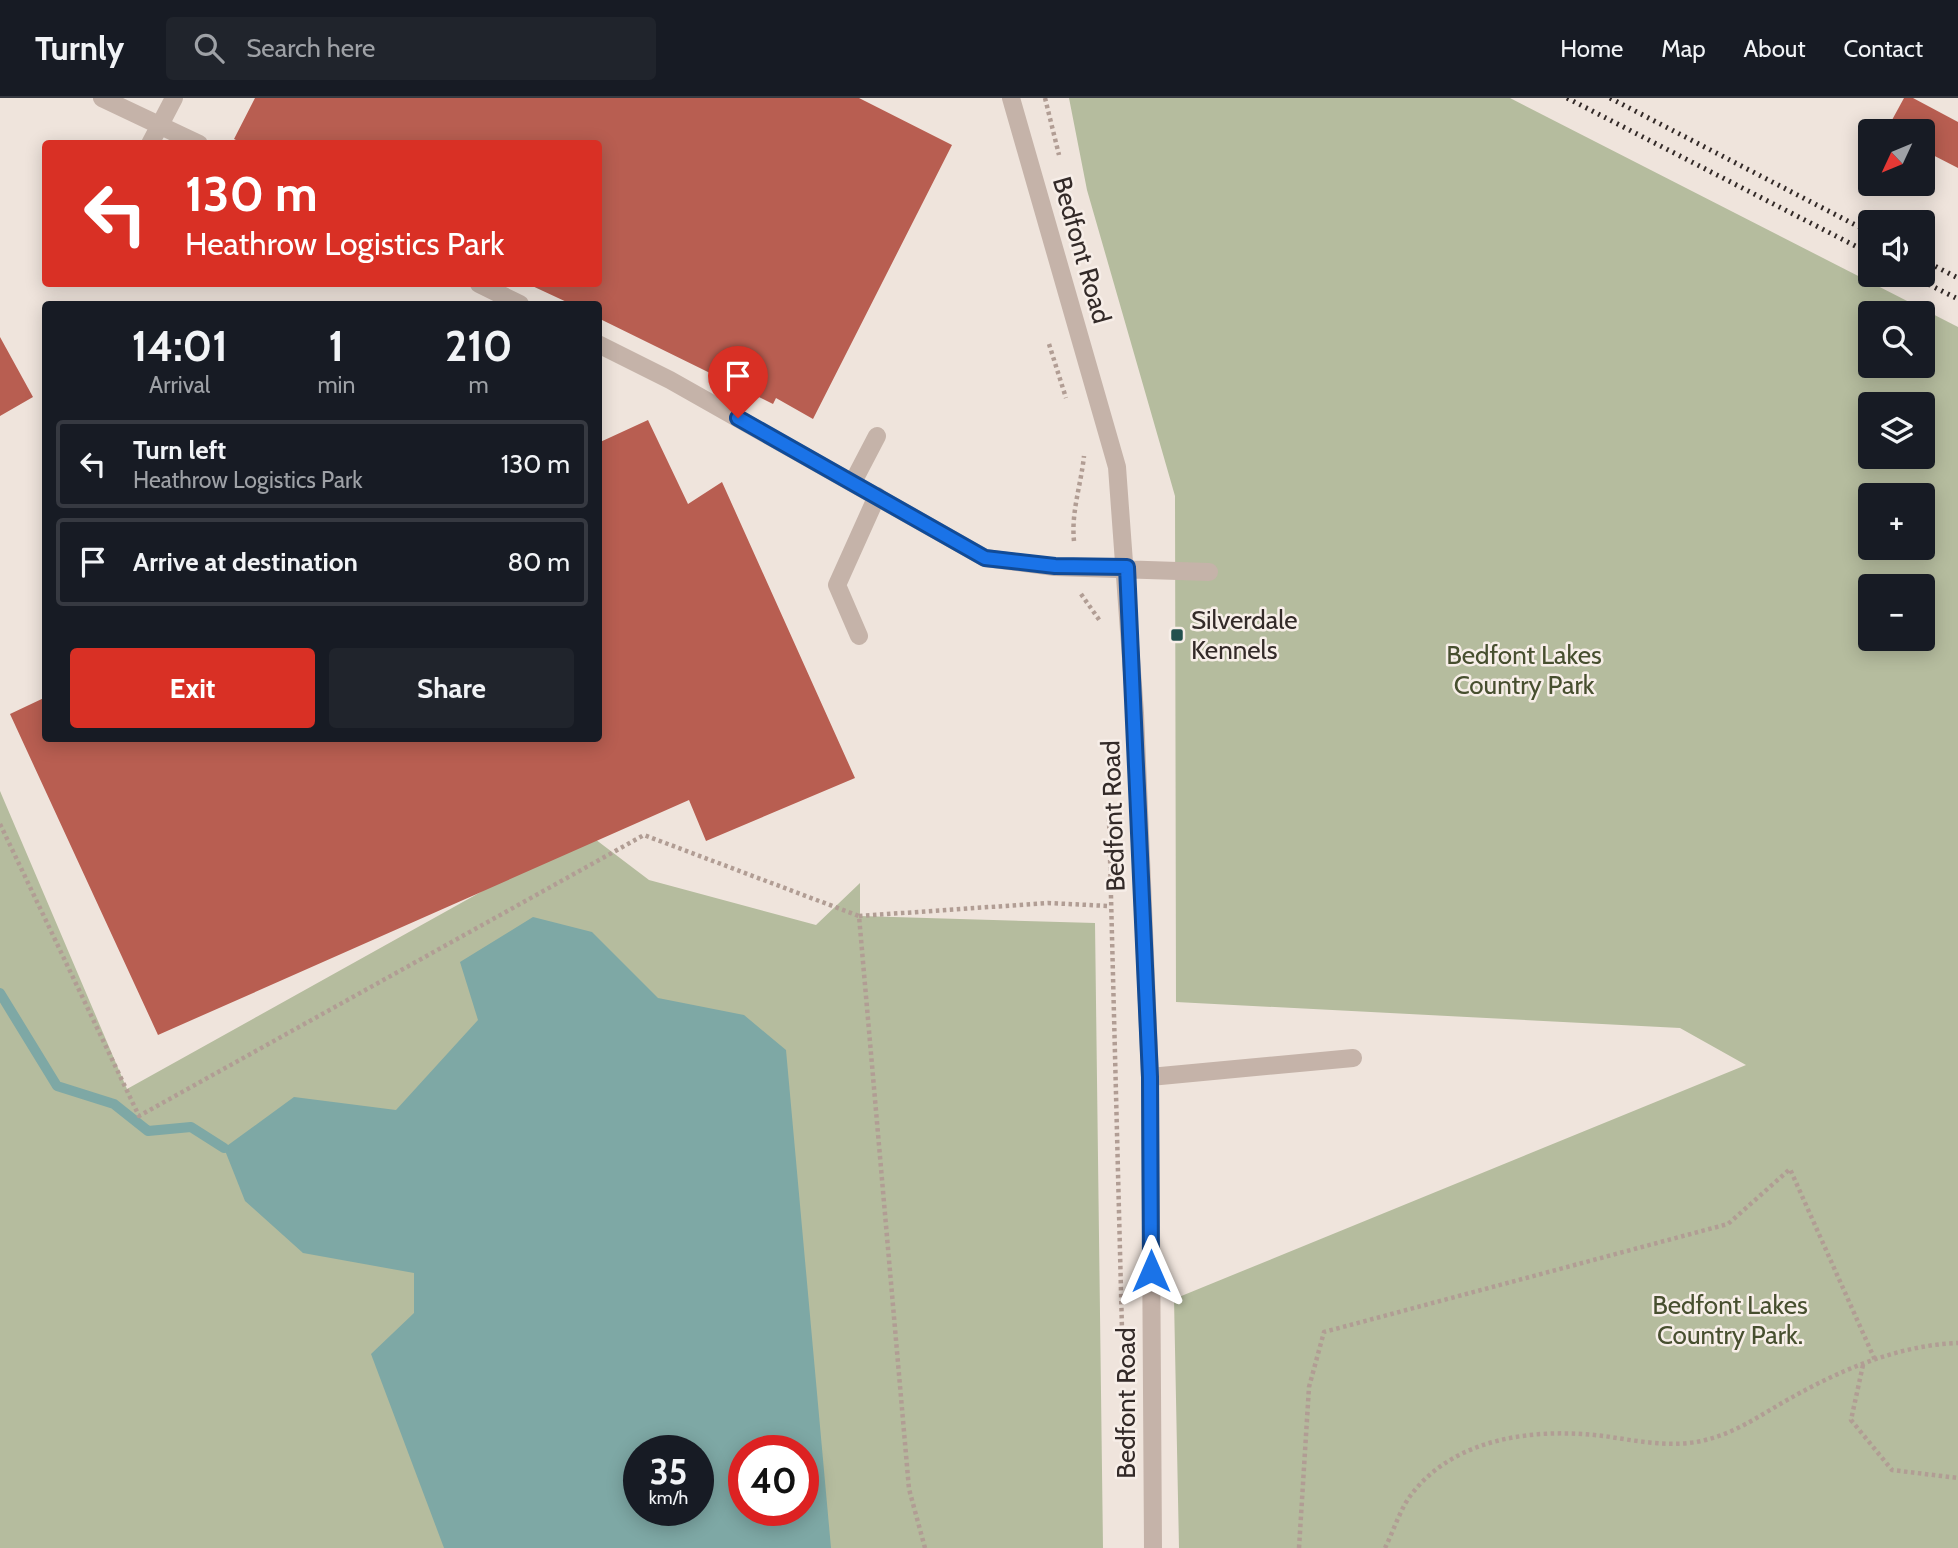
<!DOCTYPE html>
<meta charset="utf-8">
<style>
:root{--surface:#171b24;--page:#20242c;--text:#f1f3f6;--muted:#9ea1a6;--line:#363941;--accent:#d93025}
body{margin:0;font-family:Cabin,sans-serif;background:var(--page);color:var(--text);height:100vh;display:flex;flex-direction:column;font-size:26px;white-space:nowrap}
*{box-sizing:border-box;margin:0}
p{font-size:23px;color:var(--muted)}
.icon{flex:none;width:38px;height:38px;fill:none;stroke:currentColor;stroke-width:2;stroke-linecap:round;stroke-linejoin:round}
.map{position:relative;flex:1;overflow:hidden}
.details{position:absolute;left:42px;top:203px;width:560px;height:441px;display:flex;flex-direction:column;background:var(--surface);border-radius:7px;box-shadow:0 4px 18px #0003}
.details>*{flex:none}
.top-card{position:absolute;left:42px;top:42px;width:560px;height:147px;border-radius:7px;box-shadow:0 4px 18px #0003;background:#d93025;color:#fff;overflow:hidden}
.needle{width:46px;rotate:226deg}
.tools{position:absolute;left:1858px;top:21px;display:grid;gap:14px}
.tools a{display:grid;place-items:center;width:77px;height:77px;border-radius:7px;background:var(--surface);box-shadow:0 4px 18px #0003;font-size:35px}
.speed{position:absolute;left:623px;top:1337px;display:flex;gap:14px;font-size:35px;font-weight:700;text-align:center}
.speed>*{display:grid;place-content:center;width:91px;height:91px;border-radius:50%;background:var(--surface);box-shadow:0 4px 18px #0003;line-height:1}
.speed small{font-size:18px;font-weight:400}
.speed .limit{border:10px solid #d22;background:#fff;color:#111}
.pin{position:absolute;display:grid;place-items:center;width:60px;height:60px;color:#fff;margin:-72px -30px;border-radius:50% 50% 50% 0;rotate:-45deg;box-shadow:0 0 7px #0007}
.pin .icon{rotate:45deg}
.me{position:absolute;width:77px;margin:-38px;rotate:0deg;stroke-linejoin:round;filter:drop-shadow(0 0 5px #0008)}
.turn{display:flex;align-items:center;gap:24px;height:147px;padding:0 28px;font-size:32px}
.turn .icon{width:91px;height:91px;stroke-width:2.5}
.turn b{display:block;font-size:49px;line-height:60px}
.eta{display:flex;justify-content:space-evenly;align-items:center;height:119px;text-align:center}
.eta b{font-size:42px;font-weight:700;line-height:49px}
.primary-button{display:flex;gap:14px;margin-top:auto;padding:14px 28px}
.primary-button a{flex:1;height:80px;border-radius:7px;background:var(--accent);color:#fff;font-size:28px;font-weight:700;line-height:80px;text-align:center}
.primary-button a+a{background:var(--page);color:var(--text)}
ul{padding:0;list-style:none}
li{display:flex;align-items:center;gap:21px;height:88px;margin:0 14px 10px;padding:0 14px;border:4px solid var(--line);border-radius:7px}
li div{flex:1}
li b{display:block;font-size:26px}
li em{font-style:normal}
header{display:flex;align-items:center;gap:42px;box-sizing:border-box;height:98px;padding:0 35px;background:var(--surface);border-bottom:2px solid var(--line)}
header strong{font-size:33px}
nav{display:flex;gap:38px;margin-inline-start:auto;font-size:24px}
.search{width:490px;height:63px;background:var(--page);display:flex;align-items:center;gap:18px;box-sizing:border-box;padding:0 24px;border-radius:7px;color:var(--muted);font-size:26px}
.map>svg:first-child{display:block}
</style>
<header>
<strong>Turnly</strong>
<div class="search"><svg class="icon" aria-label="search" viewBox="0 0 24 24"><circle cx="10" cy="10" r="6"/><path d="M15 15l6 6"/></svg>Search here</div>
<nav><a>Home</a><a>Map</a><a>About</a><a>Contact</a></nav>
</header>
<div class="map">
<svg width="1958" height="1450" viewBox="0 0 1958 1450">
<rect width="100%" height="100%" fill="#efe4dc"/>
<path fill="#b5bc9e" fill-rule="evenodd" d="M 1069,0 L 1510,0 L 1958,229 L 1958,1450 L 1179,1450 L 1174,1201 L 1746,967 L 1680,930 L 1176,904 L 1175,398 L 1087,92 ZM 1871,215 L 1923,215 L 1923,268 L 1871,268 ZM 1871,306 L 1923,306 L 1923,359 L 1871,359 ZM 1871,397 L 1923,397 L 1923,450 L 1871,450 ZM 1871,488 L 1923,488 L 1923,541 L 1871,541 Z
M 0,693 L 127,991 L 587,735 L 649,782 L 816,827 L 860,785 L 860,818 L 1095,825 L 1103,1450 L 0,1450 ZM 639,1353 L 698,1353 L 698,1412 L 639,1412 ZM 744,1353 L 803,1353 L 803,1412 L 744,1412 Z"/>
<path fill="#7ea8a5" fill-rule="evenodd" d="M 533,819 L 592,834 L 658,900 L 744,917 L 786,952 L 831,1450 L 444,1450 L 371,1256 L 414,1215 L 414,1175 L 303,1155 L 245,1103 L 224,1050 L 294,999 L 396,1012 L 478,922 L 460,864 ZM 639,1353 L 698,1353 L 698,1412 L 639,1412 ZM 744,1353 L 803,1353 L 803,1412 L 744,1412 Z"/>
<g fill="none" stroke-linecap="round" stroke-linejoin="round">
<path stroke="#7ea8a5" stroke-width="10" d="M 0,895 L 57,988 L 114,1006 L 148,1033 L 191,1029 L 224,1050"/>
</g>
<path fill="#b85e51" d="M 255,0 L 859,0 L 952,47 L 813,321 L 776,300 L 773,306 L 598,220 L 598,206 L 571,206 L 528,186 L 598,186 L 598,46 L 244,46 L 234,41 Z
M 1904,0 L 1913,0 L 1958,24 L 1958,70 L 1923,52 L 1923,33 L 1886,33 Z
M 0,239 L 33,299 L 0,318 Z
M 648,322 L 688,406 L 722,384 L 855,680 L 706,743 L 689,702 L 158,937 L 10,616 L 46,599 L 46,640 L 598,640 L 598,345 Z"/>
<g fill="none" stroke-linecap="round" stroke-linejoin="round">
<path stroke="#b19d94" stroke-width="4.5" stroke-dasharray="3.5 3.5" stroke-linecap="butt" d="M 1045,0 L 1059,57
M 1049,246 L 1066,300
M 1074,443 C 1071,414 1081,387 1084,358
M 1081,496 L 1100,523
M 1109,720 L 1122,1232
M 0,726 L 139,1018 L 644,737 L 859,818 L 909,1391 L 925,1450
M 859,818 L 1048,805 L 1109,808
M 1863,1267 L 1851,1322 L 1892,1372 L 1958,1380
M 1299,1450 L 1309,1289 L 1324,1234 L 1728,1126 L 1790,1071 L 1875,1262
M 1385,1450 C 1394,1432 1401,1408 1414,1393 C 1459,1338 1538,1330 1604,1338 C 1637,1343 1676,1351 1709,1341 C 1739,1333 1762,1316 1789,1301 C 1840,1272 1899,1247 1958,1245"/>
<path stroke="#c5b3a9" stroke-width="18" d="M 102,0 L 199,46
M 1011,0 L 1117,369 L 1135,615 L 1150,979 L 1153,1450
M 150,46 L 174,0
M 479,186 L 520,206
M 598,246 L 670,282 L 985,460 L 1055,469 L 1209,474
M 853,384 L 877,338
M 859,538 L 837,487 L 877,398
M 1150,979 L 1353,960"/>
<path stroke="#332a28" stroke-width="5" stroke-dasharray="2 5" stroke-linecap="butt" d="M 1567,0 L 1871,156
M 1610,0 L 1871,135
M 1923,162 L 1958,180
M 1910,177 L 1958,201"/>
</g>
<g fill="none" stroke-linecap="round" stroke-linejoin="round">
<g stroke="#114b97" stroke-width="18">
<path id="route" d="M 738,320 L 985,460 L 1055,468 L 1127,469 L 1150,979 L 1151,1173"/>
</g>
<use href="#route" stroke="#1a73e8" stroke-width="12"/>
</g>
<rect fill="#23504e" stroke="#f7eee8" stroke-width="2.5" x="1170" y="530" width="14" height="14" rx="3.5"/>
<g text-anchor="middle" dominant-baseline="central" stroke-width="5" stroke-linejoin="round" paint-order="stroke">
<g font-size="26" fill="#332a28" stroke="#f7eee8">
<text transform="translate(1082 152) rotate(74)">Bedfont Road</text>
<text transform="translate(1113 718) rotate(-92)">Bedfont Road</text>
<text transform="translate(1126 1305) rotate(-90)">Bedfont Road</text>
</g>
<g font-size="26" fill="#332a28" stroke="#f7eee8" text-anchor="start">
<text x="1191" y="522">Silverdale<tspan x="1191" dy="30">Kennels</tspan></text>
</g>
<g font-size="26" fill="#474f2f" stroke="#f7eee8">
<text x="1524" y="557">Bedfont Lakes<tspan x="1524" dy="30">Country Park</tspan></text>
<text x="1730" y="1207">Bedfont Lakes<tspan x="1730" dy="30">Country Park.</tspan></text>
</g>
</g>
</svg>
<div class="tools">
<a><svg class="needle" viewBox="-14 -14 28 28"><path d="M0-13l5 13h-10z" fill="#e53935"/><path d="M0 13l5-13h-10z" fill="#9ea1a6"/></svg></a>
<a><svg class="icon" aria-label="sound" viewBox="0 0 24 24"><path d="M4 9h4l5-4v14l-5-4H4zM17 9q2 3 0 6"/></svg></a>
<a><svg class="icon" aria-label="search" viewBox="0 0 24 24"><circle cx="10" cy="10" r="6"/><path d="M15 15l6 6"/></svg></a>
<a><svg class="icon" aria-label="layers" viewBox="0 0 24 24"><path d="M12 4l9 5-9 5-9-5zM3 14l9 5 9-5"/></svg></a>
<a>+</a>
<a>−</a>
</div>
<div class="speed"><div>35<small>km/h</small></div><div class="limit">40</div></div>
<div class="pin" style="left:738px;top:320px;background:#d93025"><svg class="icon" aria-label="arrive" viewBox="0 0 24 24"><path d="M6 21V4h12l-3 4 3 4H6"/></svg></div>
<svg class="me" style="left:1151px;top:1173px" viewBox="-20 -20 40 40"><path d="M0-17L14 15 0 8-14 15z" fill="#1a73e8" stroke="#fff" stroke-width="4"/></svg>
<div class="top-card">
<div class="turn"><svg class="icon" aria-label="left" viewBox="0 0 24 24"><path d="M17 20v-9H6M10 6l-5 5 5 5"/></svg><div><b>130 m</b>Heathrow Logistics Park</div></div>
</div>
<section class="details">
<div class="eta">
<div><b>14:01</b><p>Arrival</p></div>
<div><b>1</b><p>min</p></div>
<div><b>210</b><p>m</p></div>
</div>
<ul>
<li><svg class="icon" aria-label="left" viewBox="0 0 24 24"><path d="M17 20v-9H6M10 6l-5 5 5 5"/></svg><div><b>Turn left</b><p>Heathrow Logistics Park</p></div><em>130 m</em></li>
<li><svg class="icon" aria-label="arrive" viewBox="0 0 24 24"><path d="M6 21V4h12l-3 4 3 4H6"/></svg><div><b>Arrive at destination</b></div><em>80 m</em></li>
</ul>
<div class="primary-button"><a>Exit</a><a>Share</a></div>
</section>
</div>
